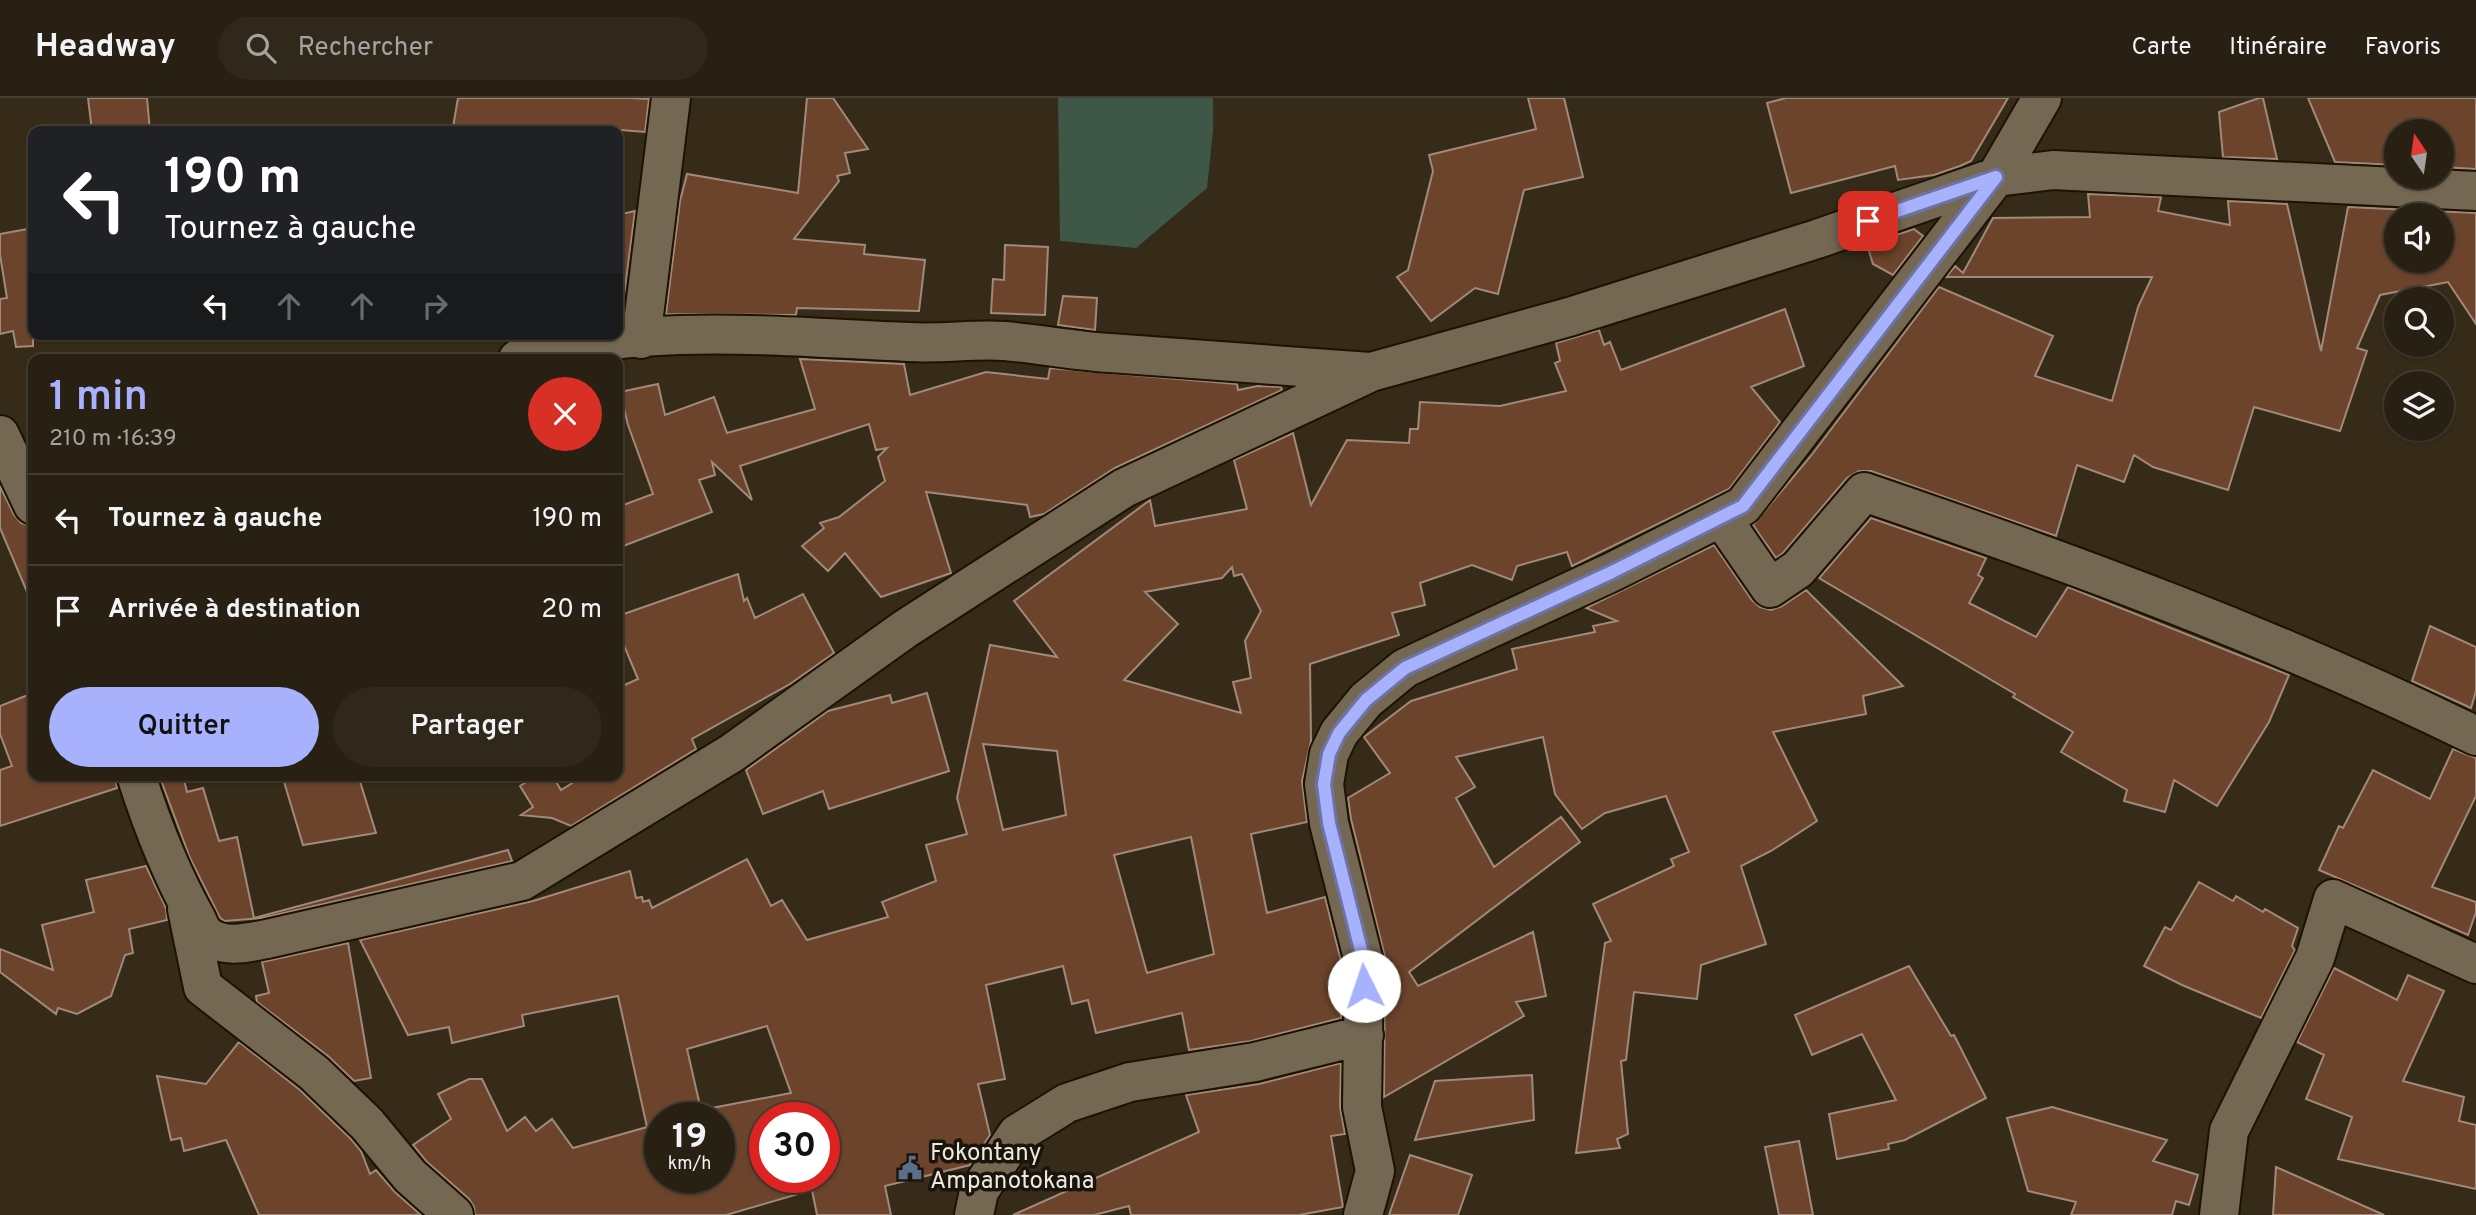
<!DOCTYPE html>
<html lang="fr">
<meta charset="utf-8">
<style>
:root{--surface:#282012;--page:#30281b;--text:#f1f3f6;--muted:#a5a39f;--line:#443e32;--accent:#a7b1fc}
body{margin:0;font-family:Overpass,sans-serif;background:var(--page);color:var(--text);height:100vh;display:flex;flex-direction:column;font-size:26px;white-space:nowrap}
*{box-sizing:border-box;margin:0}
p{font-size:23px;color:var(--muted)}
.icon{flex:none;width:38px;height:38px;fill:none;stroke:currentColor;stroke-width:2;stroke-linecap:round;stroke-linejoin:round}
.map{position:relative;flex:1;overflow:hidden}
.details{position:absolute;left:28px;top:256px;width:595px;height:427px;display:flex;flex-direction:column;background:var(--surface);border-radius:14px;box-shadow:0 2px 5px #0004,0 0 0 2px var(--line)}
.details>*{flex:none}
.guide{position:absolute;left:28px;top:28px;width:595px;height:214px;border-radius:14px;box-shadow:0 2px 5px #0004,0 0 0 2px var(--line);background:#202124;color:#fff;overflow:hidden}
.needle{width:46px;rotate:347deg}
.fabs{position:absolute;left:2384px;top:21px;display:grid;gap:14px}
.fabs a{display:grid;place-items:center;width:70px;height:70px;border-radius:50%;background:var(--surface);box-shadow:0 2px 5px #0004,0 0 0 2px var(--line);font-size:35px}
.speed{position:absolute;left:644px;top:1004px;display:flex;gap:14px;font-size:35px;font-weight:700;text-align:center}
.speed>*{display:grid;place-content:center;width:91px;height:91px;border-radius:50%;background:var(--surface);box-shadow:0 2px 5px #0004,0 0 0 2px var(--line);line-height:1}
.speed small{font-size:18px;font-weight:400}
.speed .limit{border:10px solid #d22;background:#fff;color:#111}
.pin{position:absolute;display:grid;place-items:center;width:60px;height:60px;color:#fff;margin:-30px;border-radius:14px;box-shadow:0 4px 10px #0006}
.me{position:absolute;width:77px;margin:-38px;rotate:356deg;stroke-linejoin:round;filter:drop-shadow(0 0 5px #0008)}
.turn{display:flex;align-items:center;gap:24px;height:147px;padding:0 21px;font-size:32px}
.turn .icon{width:91px;height:91px;stroke-width:2.5}
.turn b{display:block;font-size:49px;line-height:60px}
.lanes{display:flex;align-items:center;height:66px;padding:0 21px;background:#0003;justify-content:center;gap:35px;direction:ltr}
.lanes .off{opacity:.35}
.round{display:grid;place-items:center;flex:none;width:74px;height:74px;border-radius:37px;background:var(--page)}
.summary{display:flex;align-items:center;justify-content:space-between;height:119px;padding:0 21px}
h1{font-size:42px;font-weight:600;line-height:52px;color:var(--accent)}
.action{display:flex;gap:14px;margin-top:auto;padding:14px 21px}
.action a{flex:1;height:80px;border-radius:42px;background:var(--accent);color:#111;font-size:28px;font-weight:600;line-height:80px;text-align:center}
.action a+a{background:var(--page);color:var(--text)}
ul{padding:0;list-style:none}
li{display:flex;align-items:center;gap:21px;height:91px;padding:0 21px;border-top:2px solid var(--line)}
li div{flex:1}
li b{display:block;font-size:26px}
li em{font-style:normal}
header{display:flex;align-items:center;gap:42px;box-sizing:border-box;height:98px;padding:0 35px;background:var(--surface);border-bottom:2px solid var(--line)}
header strong{font-size:33px}
nav{display:flex;gap:38px;margin-inline-start:auto;font-size:24px}
.search{width:490px;height:63px;background:var(--page);display:flex;align-items:center;gap:18px;box-sizing:border-box;padding:0 24px;border-radius:38px;color:var(--muted);font-size:26px}
.map>svg:first-child{display:block}
</style>
<header>
<strong>Headway</strong>
<div class="search"><svg class="icon" aria-label="search" viewBox="0 0 24 24"><circle cx="10" cy="10" r="6"/><path d="M15 15l6 6"/></svg>Rechercher</div>
<nav><a>Carte</a><a>Itinéraire</a><a>Favoris</a></nav>
</header>
<div class="map">
<svg width="2476" height="1117" viewBox="0 0 2476 1117">
<rect width="100%" height="100%" fill="#362b18"/>
<path fill="#3e5746" d="M 1058,0 L 1213,0 L 1213,33 L 1207,90 L 1136,150 L 1060,143 Z"/>
<path fill="#6c442c" stroke="#a1897c" stroke-width="2" fill-rule="evenodd" d="M 88,0 L 147,0 L 150,33 L 92,33 Z
M 458,0 L 629,0 L 649,1 L 645,34 L 608,31 L 461,33 L 461,30 L 453,29 Z
M 807,0 L 833,0 L 868,51 L 845,55 L 850,75 L 837,78 L 839,83 L 794,141 L 865,147 L 864,156 L 925,162 L 919,213 L 797,210 L 796,217 L 666,216 L 680,103 L 687,76 L 798,95 Z
M 1528,0 L 1564,0 L 1583,79 L 1524,92 L 1498,196 L 1475,190 L 1431,223 L 1397,179 L 1408,172 L 1433,73 L 1429,57 L 1536,31 Z
M 1786,0 L 2008,0 L 1971,63 L 1960,68 L 1934,77 L 1898,82 L 1895,68 L 1791,95 L 1767,5 Z
M 2259,0 L 2263,0 L 2277,61 L 2223,59 L 2219,14 Z
M 2308,0 L 2476,0 L 2476,71 L 2441,69 L 2441,33 L 2396,33 L 2396,67 L 2335,64 Z
M 2088,96 L 2161,99 L 2158,113 L 2230,127 L 2228,103 L 2287,106 L 2321,253 L 2348,109 L 2476,115 L 2476,226 L 2448,184 L 2380,197 L 2357,250 L 2367,253 L 2340,333 L 2254,309 L 2228,392 L 2153,369 L 2134,357 L 2124,384 L 2077,367 L 2056,438 L 1871,373 L 1859,373 L 1847,380 L 1783,455 L 1776,460 L 1753,427 L 1810,359 L 1939,189 L 2053,238 L 2035,278 L 2112,303 L 2138,209 L 2152,179 L 1946,179 L 1955,168 L 1963,175 L 1993,120 L 2090,119 ZM 2396,117 L 2441,117 L 2441,163 L 2396,163 Z
M 635,113 L 623,206 L 618,205 L 618,125 L 622,125 L 621,116 Z
M 33,130 L 33,248 L 16,249 L 13,233 L 0,236 L 0,201 L 7,200 L 0,157 L 0,136 Z
M 1914,131 L 1923,138 L 1893,177 L 1873,166 L 1867,147 Z
M 1005,147 L 1048,149 L 1045,217 L 991,215 L 993,181 L 1004,182 Z
M 1063,198 L 1097,200 L 1095,232 L 1058,227 Z
M 1785,211 L 1804,268 L 1751,289 L 1780,324 L 1729,391 L 1572,468 L 1567,454 L 1517,468 L 1512,482 L 1472,467 L 1420,485 L 1425,507 L 1392,515 L 1399,537 L 1310,566 L 1311,643 L 1302,683 L 1307,724 L 1251,736 L 1267,815 L 1325,799 L 1342,867 L 1341,920 L 1251,943 L 1189,952 L 1182,915 L 1096,935 L 1088,902 L 1072,906 L 1063,868 L 986,887 L 1005,981 L 978,986 L 990,1037 L 970,1067 L 885,1088 L 891,1117 L 817,1117 L 812,1092 L 726,1117 L 475,1117 L 474,1109 L 469,1101 L 426,1063 L 413,1047 L 451,1021 L 438,996 L 469,981 L 482,981 L 507,1033 L 525,1019 L 536,1033 L 552,1021 L 573,1050 L 647,1029 L 618,898 L 522,917 L 524,928 L 452,945 L 449,929 L 408,937 L 360,842 L 533,803 L 630,773 L 636,800 L 642,799 L 643,804 L 649,802 L 652,810 L 747,761 L 771,808 L 782,802 L 807,842 L 888,819 L 882,804 L 936,783 L 926,747 L 967,736 L 957,700 L 990,547 L 1057,559 L 1014,503 L 1150,402 L 1155,428 L 1247,411 L 1234,362 L 1293,335 L 1311,407 L 1347,342 L 1409,345 L 1410,331 L 1418,331 L 1420,304 L 1500,308 L 1566,293 L 1555,265 L 1560,263 L 1556,245 L 1599,232 L 1604,247 L 1610,244 L 1621,272 ZM 1232,469 L 1234,478 L 1242,476 L 1261,513 L 1245,543 L 1251,580 L 1233,584 L 1241,615 L 1124,582 L 1178,526 L 1145,494 L 1222,480 ZM 983,646 L 1057,653 L 1066,717 L 1003,732 ZM 1191,739 L 1214,856 L 1147,875 L 1114,757 ZM 767,928 L 791,995 L 701,1012 L 687,951 ZM 660,1020 L 719,1020 L 719,1080 L 660,1080 ZM 765,1020 L 824,1020 L 824,1080 L 765,1080 Z
M 800,261 L 904,266 L 910,297 L 986,274 L 1048,281 L 1050,270 L 1237,286 L 1238,292 L 1258,288 L 1281,289 L 1282,292 L 1115,370 L 1044,416 L 1030,419 L 1027,407 L 926,394 L 951,475 L 881,499 L 845,455 L 828,473 L 802,448 L 824,430 L 820,425 L 839,419 L 885,383 L 878,359 L 887,350 L 876,352 L 869,326 L 740,368 L 752,402 L 712,364 L 715,377 L 699,382 L 712,414 L 618,450 L 618,409 L 653,396 L 628,327 L 620,294 L 658,286 L 665,317 L 714,299 L 727,335 L 815,311 Z
M 0,388 L 14,417 L 21,425 L 33,429 L 33,508 L 0,430 Z
M 1871,420 L 1986,460 L 1978,477 L 1983,480 L 1969,505 L 2036,539 L 2068,489 L 2289,577 L 2269,624 L 2217,708 L 2174,682 L 2165,714 L 2124,703 L 2127,692 L 2061,654 L 2073,634 L 2013,599 L 2015,596 L 1819,480 Z
M 1714,447 L 1752,502 L 1760,509 L 1771,512 L 1782,508 L 1806,492 L 1903,588 L 1863,598 L 1866,616 L 1773,634 L 1817,723 L 1771,753 L 1741,768 L 1766,846 L 1701,867 L 1697,901 L 1634,894 L 1626,962 L 1621,963 L 1628,1036 L 1617,1041 L 1620,1050 L 1576,1055 L 1605,845 L 1611,843 L 1593,806 L 1674,768 L 1671,761 L 1689,754 L 1666,698 L 1605,715 L 1582,731 L 1555,696 L 1543,639 L 1456,659 L 1475,689 L 1456,700 L 1494,769 L 1561,719 L 1580,744 L 1409,874 L 1418,888 L 1533,834 L 1546,898 L 1516,904 L 1524,918 L 1384,999 L 1385,859 L 1351,721 L 1348,700 L 1390,675 L 1364,639 L 1411,603 L 1517,571 L 1512,551 L 1595,534 L 1593,528 L 1617,523 L 1586,510 Z
M 738,476 L 744,503 L 747,500 L 755,520 L 803,496 L 834,555 L 790,586 L 692,641 L 696,651 L 571,728 L 552,720 L 521,717 L 533,709 L 520,688 L 537,677 L 552,677 L 561,692 L 585,677 L 618,677 L 618,590 L 638,581 L 618,533 L 618,518 Z
M 2430,528 L 2476,549 L 2476,593 L 2471,610 L 2412,583 Z
M 33,595 L 33,677 L 115,677 L 117,690 L 0,728 L 0,672 L 12,668 L 0,636 L 0,608 Z
M 927,595 L 949,673 L 829,711 L 823,693 L 763,716 L 746,672 L 828,613 L 890,597 L 892,605 Z
M 2453,651 L 2476,660 L 2476,698 L 2432,789 L 2476,804 L 2476,814 L 2468,837 L 2319,772 L 2339,728 L 2343,730 L 2373,672 L 2430,701 Z
M 159,677 L 183,677 L 187,694 L 203,690 L 219,743 L 237,739 L 254,820 L 508,752 L 512,763 L 262,820 L 225,823 L 220,820 L 190,760 Z
M 282,677 L 358,677 L 376,735 L 303,747 Z
M 146,768 L 166,810 L 167,822 L 129,831 L 133,855 L 125,857 L 111,898 L 77,916 L 58,910 L 56,916 L 0,874 L 0,851 L 53,872 L 42,827 L 94,814 L 86,782 Z
M 2199,784 L 2233,803 L 2236,798 L 2263,814 L 2265,811 L 2298,830 L 2292,848 L 2295,852 L 2261,920 L 2182,887 L 2144,868 L 2165,829 L 2171,832 Z
M 348,845 L 371,980 L 354,983 L 328,958 L 257,904 L 256,898 L 269,895 L 262,864 Z
M 1909,868 L 1951,938 L 1954,937 L 1986,1000 L 1905,1042 L 1888,1046 L 1889,1051 L 1837,1061 L 1829,1016 L 1896,1002 L 1862,936 L 1812,957 L 1795,917 Z
M 2334,870 L 2397,902 L 2408,877 L 2444,893 L 2403,983 L 2464,999 L 2459,1023 L 2476,1027 L 2476,1091 L 2338,1061 L 2352,1019 L 2306,1001 L 2324,957 L 2297,944 Z
M 239,944 L 300,992 L 351,1041 L 361,1053 L 370,1076 L 376,1072 L 395,1094 L 421,1117 L 259,1117 L 226,1042 L 184,1053 L 181,1040 L 171,1042 L 157,978 L 206,986 Z
M 1341,965 L 1340,1009 L 1345,1036 L 1331,1038 L 1343,1109 L 1299,1117 L 1131,1117 L 1129,1108 L 1094,1117 L 1013,1117 L 1199,1034 L 1186,997 L 1259,986 Z
M 1532,977 L 1534,1022 L 1415,1042 L 1435,983 Z
M 2052,1009 L 2167,1042 L 2153,1063 L 2198,1077 L 2189,1107 L 2176,1103 L 2172,1117 L 2071,1117 L 2076,1104 L 2028,1093 L 2007,1020 Z
M 1799,1043 L 1813,1117 L 1779,1117 L 1765,1049 Z
M 1410,1057 L 1472,1077 L 1458,1117 L 1389,1117 Z
M 2276,1069 L 2384,1117 L 2273,1117 Z"/>
<g fill="none" stroke-linecap="round" stroke-linejoin="round">
<g stroke="#1d1303" stroke-width="42">
<path id="minor" d="M 641,241 L 671,0
M 518,261 C 644,223 780,239 909,244 C 941,246 973,241 1005,243 C 1040,246 1075,253 1110,255 C 1197,262 1283,267 1370,274
M 0,337 L 33,407
M 1721,419 L 1770,490 L 1798,471 L 1864,394 C 2073,465 2278,541 2476,638
M 136,677 C 152,727 171,776 197,822 C 199,826 201,833 205,836 C 221,851 247,845 267,841 L 522,783 L 732,655 L 905,531 L 1124,390 L 1371,274 L 1569,219 L 1817,141 L 1996,79 L 2053,72 L 2476,93
M 187,811 L 203,889 L 314,975 L 367,1026 L 410,1078 L 454,1117
M 974,1117 L 979,1093 L 1017,1036 L 1067,1005 L 1130,984 L 1255,964 L 1364,937
M 1363,1117 L 1375,1073 L 1362,1009 L 1364,864 L 1329,725 L 1324,686 L 1329,656 L 1339,635 L 1366,602 L 1405,570 L 1612,474 L 1743,408 L 1996,79 L 2042,0
M 2219,1117 L 2229,1033 L 2315,860 L 2333,801 L 2476,866"/>
</g>
<use href="#minor" stroke="#756853" stroke-width="38"/>
</g>
<g fill="none" stroke-linecap="round" stroke-linejoin="round">
<g stroke="#6d73a4" stroke-width="18">
<path id="route" d="M 1364,888 L 1364,864 L 1329,725 L 1324,686 L 1329,656 L 1339,635 L 1366,602 L 1405,570 L 1612,474 L 1743,408 L 1996,79 L 1868,123"/>
</g>
<use href="#route" stroke="#a7b1fc" stroke-width="12"/>
</g>
<defs>
<g id="civic-bare" transform="scale(1.89)"><path d="M-.6-6.5H3V-4.5H.6V-3L4-1V1h2V6H-6V1h2V-1L-.6-3ZM-1.2 2.5V6h2.4V2.5Z" fill="#5c6f8a" stroke="#19140c" stroke-width="2.5" paint-order="stroke"/></g>
</defs>
<g fill-rule="evenodd">
<use href="#civic-bare" x="910" y="1070"/>
</g>
<g text-anchor="middle" dominant-baseline="central" stroke-width="7" stroke-linejoin="round" paint-order="stroke">
<g font-size="24" fill="#efe8dc" stroke="#19140c" text-anchor="start">
<text x="930" y="1056">Fokontany<tspan x="930" dy="28">Ampanotokana</tspan></text>
</g>
</g>
</svg>
<div class="fabs">
<a><svg class="needle" viewBox="-14 -14 28 28"><path d="M0-13l5 13h-10z" fill="#e53935"/><path d="M0 13l5-13h-10z" fill="#a5a39f"/></svg></a>
<a><svg class="icon" aria-label="sound" viewBox="0 0 24 24"><path d="M4 9h4l5-4v14l-5-4H4zM17 9q2 3 0 6"/></svg></a>
<a><svg class="icon" aria-label="search" viewBox="0 0 24 24"><circle cx="10" cy="10" r="6"/><path d="M15 15l6 6"/></svg></a>
<a><svg class="icon" aria-label="layers" viewBox="0 0 24 24"><path d="M12 4l9 5-9 5-9-5zM3 14l9 5 9-5"/></svg></a>
</div>
<div class="speed"><div>19<small>km/h</small></div><div class="limit">30</div></div>
<div class="pin" style="left:1868px;top:123px;background:#d93025"><svg class="icon" aria-label="arrive" viewBox="0 0 24 24"><path d="M6 21V4h12l-3 4 3 4H6"/></svg></div>
<svg class="me" style="left:1364px;top:888px" viewBox="-20 -20 40 40"><circle r="19" fill="#fff"/><path d="M0-13L10 11 0 6-10 11z" fill="#a7b1fc"/></svg>
<div class="guide">
<div class="turn"><svg class="icon" aria-label="left" viewBox="0 0 24 24"><path d="M17 20v-9H6M10 6l-5 5 5 5"/></svg><div><b>190 m</b>Tournez à gauche</div></div>
<div class="lanes"><svg class="icon" aria-label="left" viewBox="0 0 24 24"><path d="M17 20v-9H6M10 6l-5 5 5 5"/></svg><svg class="icon off" aria-label="ahead" viewBox="0 0 24 24"><path d="M12 20V5M6 11l6-6 6 6"/></svg><svg class="icon off" aria-label="ahead" viewBox="0 0 24 24"><path d="M12 20V5M6 11l6-6 6 6"/></svg><svg class="icon off" aria-label="right" viewBox="0 0 24 24"><path d="M7 20v-9h11M14 6l5 5-5 5"/></svg></div>
</div>
<section class="details">
<div class="summary"><div><h1>1 min</h1><p>210 m · 16:39</p></div><a class="round" style="background:#d93025;color:#fff"><svg class="icon" aria-label="close" viewBox="0 0 24 24"><path d="M6 6l12 12M18 6L6 18"/></svg></a></div>
<ul>
<li><svg class="icon" aria-label="left" viewBox="0 0 24 24"><path d="M17 20v-9H6M10 6l-5 5 5 5"/></svg><div><b>Tournez à gauche</b></div><em>190 m</em></li>
<li><svg class="icon" aria-label="arrive" viewBox="0 0 24 24"><path d="M6 21V4h12l-3 4 3 4H6"/></svg><div><b>Arrivée à destination</b></div><em>20 m</em></li>
</ul>
<div class="action"><a>Quitter</a><a>Partager</a></div>
</section>
</div>
